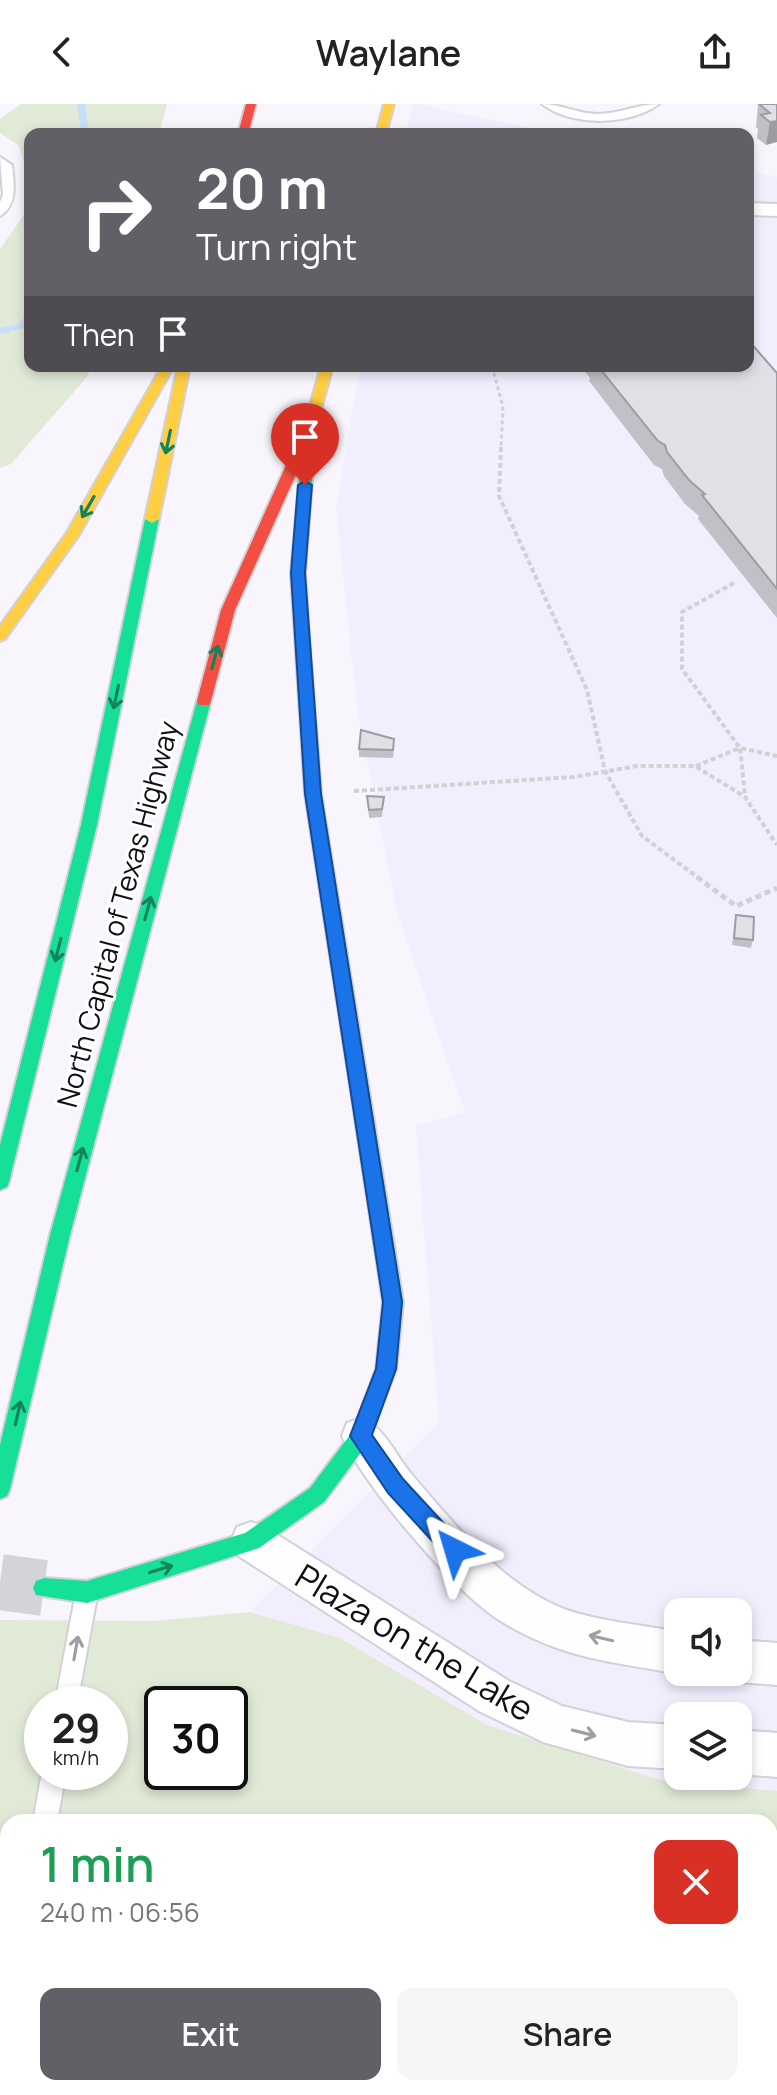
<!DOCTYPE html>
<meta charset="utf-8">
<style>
:root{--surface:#fff;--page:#f6f6f6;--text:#222;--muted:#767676;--accent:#626066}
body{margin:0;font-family:Manrope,sans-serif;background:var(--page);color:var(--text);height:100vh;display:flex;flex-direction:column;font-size:30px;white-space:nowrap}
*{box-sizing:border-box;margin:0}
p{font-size:26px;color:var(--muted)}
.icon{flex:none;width:44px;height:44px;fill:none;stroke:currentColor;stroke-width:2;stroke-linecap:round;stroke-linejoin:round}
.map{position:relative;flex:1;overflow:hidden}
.drawer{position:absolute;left:0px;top:1710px;width:778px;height:282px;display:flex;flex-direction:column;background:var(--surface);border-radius:24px 24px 0 0;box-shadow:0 4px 12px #0003}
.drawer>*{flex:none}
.top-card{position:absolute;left:24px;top:24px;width:730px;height:244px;border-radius:16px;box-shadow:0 4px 12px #0003;background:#626066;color:#fff;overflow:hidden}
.buttons{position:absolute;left:664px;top:1494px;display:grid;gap:16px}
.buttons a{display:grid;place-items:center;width:88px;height:88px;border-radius:16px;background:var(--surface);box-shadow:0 4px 12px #0003;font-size:40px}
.speed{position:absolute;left:24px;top:1582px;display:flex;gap:16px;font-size:40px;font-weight:700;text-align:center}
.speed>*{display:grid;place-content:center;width:104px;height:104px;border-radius:50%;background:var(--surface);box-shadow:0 4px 12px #0003;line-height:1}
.speed small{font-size:20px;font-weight:400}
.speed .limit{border:4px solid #111;border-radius:12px;background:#fff;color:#111}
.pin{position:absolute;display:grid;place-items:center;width:68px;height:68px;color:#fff;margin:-82px -34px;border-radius:50% 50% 50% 0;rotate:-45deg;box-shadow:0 0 8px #0007}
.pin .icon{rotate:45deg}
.me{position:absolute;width:88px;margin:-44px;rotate:320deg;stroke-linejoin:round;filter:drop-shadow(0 0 6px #0008)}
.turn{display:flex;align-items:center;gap:28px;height:168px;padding:0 40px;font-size:36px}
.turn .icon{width:104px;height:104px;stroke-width:2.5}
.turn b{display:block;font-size:56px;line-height:68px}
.then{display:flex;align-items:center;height:76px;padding:0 40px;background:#0003;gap:16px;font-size:30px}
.round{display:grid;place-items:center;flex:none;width:84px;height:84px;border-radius:16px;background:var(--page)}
.overview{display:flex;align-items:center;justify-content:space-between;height:136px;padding:0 40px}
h1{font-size:48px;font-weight:600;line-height:60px;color:#1e9e55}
.action{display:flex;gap:16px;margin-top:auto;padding:16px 40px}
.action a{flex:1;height:92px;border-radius:16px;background:var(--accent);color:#fff;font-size:32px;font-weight:600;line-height:92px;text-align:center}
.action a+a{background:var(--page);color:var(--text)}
header{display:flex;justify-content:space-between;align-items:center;height:104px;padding:0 40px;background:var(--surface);font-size:36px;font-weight:600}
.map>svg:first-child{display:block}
</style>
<header><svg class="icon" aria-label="back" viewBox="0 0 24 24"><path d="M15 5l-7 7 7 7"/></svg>Waylane<svg class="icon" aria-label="share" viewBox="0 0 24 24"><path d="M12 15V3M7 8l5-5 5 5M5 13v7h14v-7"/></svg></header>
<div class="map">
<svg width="777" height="1991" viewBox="0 0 777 1991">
<rect width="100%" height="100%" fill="#f8f6fc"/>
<path fill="#f2eefe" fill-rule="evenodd" d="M 414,0 L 417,0 L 558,30 L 405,30 Z
M 748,67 L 777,73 L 777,1687 L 661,1676 L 487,1621 L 340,1534 L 250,1508 L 439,1318 L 416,1022 L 465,1008 L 397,809 L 357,603 L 336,403 L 360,262 L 748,262 ZM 678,1508 L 738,1508 L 738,1568 L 678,1568 ZM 678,1612 L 738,1612 L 738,1672 L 678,1672 Z"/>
<path fill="#e1ead7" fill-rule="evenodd" d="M 21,0 L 167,0 L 159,30 L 30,30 L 30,79 L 19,42 L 0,29 L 0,15 Z
M 30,102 L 30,262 L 92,262 L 87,273 L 11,360 L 0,364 L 0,145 Z
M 250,1508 L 340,1534 L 487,1621 L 661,1676 L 777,1687 L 777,1991 L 0,1991 L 0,1516 L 155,1517 ZM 42,1600 L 110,1600 L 110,1668 L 42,1668 ZM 162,1600 L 230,1600 L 230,1668 L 162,1668 ZM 8,1718 L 770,1718 L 770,1984 L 8,1984 Z"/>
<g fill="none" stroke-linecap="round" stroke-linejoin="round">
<path fill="#c8def9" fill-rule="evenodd" d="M 77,0 L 85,0 L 89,30 L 81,30 Z
M 30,208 L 30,218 L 25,224 L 0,230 L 0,224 L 19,220 L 27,209 Z"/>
<path stroke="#d5d3da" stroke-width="56" stroke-dasharray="56 28" stroke-linecap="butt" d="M 0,1478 L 44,1484"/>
<g stroke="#d3d0d8" stroke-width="4">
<path id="lane" d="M 542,0 C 561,0 578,10 597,10 C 619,10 638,0 659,0 C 629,22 572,23 542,0 Z
M 0,53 L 12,61 C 14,79 18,101 0,112 L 0,98 L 3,91 Z
M 86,1482 L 94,1486 L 97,1493 L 77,1600 L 55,1600 L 75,1493 L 78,1486 Z
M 42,1668 L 66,1668 L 57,1718 L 33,1718 Z
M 8,1910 L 8,1960 L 0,1957 L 0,1914 Z
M 209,1984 L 253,1984 L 254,1991 L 212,1991 Z"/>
</g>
<g stroke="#d3d0d8" stroke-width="4">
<path id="street" d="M 748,99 L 777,100 L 777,112 L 748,111 Z
M 361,1314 C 386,1324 396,1353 413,1372 C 456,1422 501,1480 564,1505 C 597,1517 643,1521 678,1528 L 678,1568 L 682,1568 L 678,1570 C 639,1562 595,1558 557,1544 C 537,1537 514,1526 496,1514 C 451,1483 364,1382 342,1332 L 347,1319 Z
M 251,1418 L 265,1423 L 509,1577 L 562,1602 L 628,1618 L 678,1621 L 678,1665 L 628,1662 L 543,1638 L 479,1607 L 237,1451 L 231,1437 L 237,1423 Z
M 738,1536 L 777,1539 L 777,1581 L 738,1578 L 723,1572 L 722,1568 L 738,1568 Z
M 738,1626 L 777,1629 L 777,1673 L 738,1670 Z"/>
</g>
<g stroke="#d3d0d8" stroke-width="4">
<path id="fast" d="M 310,319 L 316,323 L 305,469 L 309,533 L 302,538 L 295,533 L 291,469 L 304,323 Z
M 152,411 L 159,415 L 97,721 L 9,1078 L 7,1083 L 0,1086 L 0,1041 L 81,721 L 145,415 Z
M 204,592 L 211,597 L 70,1131 L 10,1385 L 7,1392 L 0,1395 L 0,1341 L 50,1131 L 197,597 Z
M 356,955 L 362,957 L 365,962 L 403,1198 L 396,1265 L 368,1339 L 324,1398 L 259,1444 L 87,1499 L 36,1491 L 33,1484 L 36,1477 L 44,1474 L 87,1477 L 245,1429 L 310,1384 L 353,1327 L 376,1265 L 383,1198 L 347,962 L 350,957 Z"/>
</g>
<g stroke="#d3d0d8" stroke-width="4">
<path id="slow" d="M 384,0 L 394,0 L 386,30 L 376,30 Z
M 162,262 L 174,262 L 79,431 L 5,535 L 0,537 L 0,522 L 66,430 Z
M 178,262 L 190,262 L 159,415 L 152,419 L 145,415 Z
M 321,262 L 333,262 L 316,323 L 300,360 L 290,360 L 288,357 L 304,323 Z
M 302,528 L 309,533 L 321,690 L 365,962 L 362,967 L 350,967 L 347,962 L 305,690 L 295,533 Z"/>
</g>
<g stroke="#d3d0d8" stroke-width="4">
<path id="jam" d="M 246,0 L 256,0 L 248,30 L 238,30 Z
M 295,353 L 302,357 L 235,506 L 211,597 L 209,601 L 199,601 L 197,597 L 221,506 L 288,357 Z"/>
</g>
<path stroke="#d1d1d2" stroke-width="3" stroke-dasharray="4 3" stroke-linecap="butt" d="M 492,262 L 503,303 L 501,345"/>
<path stroke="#d1d1d2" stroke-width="4" stroke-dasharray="5 3" stroke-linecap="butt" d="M 501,343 L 499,392 L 587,586 L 605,667 L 642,732 L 700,775
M 734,479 L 682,508 L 682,565 L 740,644 L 777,652
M 696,662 L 740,644 L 745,691
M 354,687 L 574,673 L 637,662 L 695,662 L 745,693 L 777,741"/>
<path stroke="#d1d1d2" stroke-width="5" stroke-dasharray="6 4" stroke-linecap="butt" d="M 697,773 L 736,802 L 777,784"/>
<use href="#lane" fill="#fefeff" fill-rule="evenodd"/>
<use href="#street" fill="#fefeff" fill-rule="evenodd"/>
<use href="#fast" fill="#16e098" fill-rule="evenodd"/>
<use href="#slow" fill="#ffcf43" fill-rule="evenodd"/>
<use href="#jam" fill="#f24e42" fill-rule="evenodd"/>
</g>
<path fill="#c2c0c7" d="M 758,0 L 777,0 L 766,41 L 757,34 L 758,25 L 756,23 Z
M 581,262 L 748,262 L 777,269 L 777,514 L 698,415 L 699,412 L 685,400 L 664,372 L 662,365 L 654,361 L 589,277 L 590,274 Z
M 394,643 L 393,654 L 359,653 L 359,645 Z
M 367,692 L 384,693 L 382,713 L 369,714 Z
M 736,811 L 753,836 L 751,844 L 732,841 Z"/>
<path fill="#9e9ca2" d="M 777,17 L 777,38 L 766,41 L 770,18 Z"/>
<path fill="#e2dfe7" stroke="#9e9ca2" stroke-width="2" d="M 759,0 L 777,0 L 777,17 L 770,18 L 761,11 L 770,9 Z
M 748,236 L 777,269 L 777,485 L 702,391 L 705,390 L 689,376 L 667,348 L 665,341 L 658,337 L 598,262 L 748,262 Z
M 361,626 L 394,635 L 393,646 L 359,645 Z
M 367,692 L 384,693 L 382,705 L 369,706 Z
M 736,811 L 754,813 L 753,836 L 734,834 Z"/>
<defs><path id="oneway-shaft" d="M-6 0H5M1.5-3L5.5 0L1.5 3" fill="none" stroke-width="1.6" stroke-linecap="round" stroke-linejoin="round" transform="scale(2)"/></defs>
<g stroke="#14825e">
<use href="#oneway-shaft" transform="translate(168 338) rotate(102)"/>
<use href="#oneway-shaft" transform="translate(88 403) rotate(120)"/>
<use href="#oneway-shaft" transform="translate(215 553) rotate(-75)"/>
<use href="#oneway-shaft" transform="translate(116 593) rotate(102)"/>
<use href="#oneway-shaft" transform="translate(148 804) rotate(-75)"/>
<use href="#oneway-shaft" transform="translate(58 846) rotate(104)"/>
<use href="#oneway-shaft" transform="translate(80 1055) rotate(-75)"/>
<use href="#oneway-shaft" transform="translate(18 1309) rotate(-77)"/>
<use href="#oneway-shaft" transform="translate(161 1465) rotate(-17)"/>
</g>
<g stroke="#9f9ea2">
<use href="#oneway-shaft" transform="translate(601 1534) rotate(-167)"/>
<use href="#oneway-shaft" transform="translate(76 1544) rotate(-80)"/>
<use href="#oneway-shaft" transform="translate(584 1629) rotate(14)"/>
</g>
<path fill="#1a73e8" stroke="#114b97" stroke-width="2" d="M 305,377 L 312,381 L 305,469 L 321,690 L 402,1198 L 396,1265 L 372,1331 L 403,1375 L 462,1439 L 465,1446 L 462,1453 L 455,1457 L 447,1453 L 388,1389 L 350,1332 L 376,1265 L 383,1198 L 305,690 L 291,469 L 298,381 Z"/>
<g text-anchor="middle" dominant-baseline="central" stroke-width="6" stroke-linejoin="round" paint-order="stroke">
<g font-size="28" fill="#110f16" stroke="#fff">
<text transform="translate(117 810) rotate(-75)">North Capital of Texas Highway</text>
</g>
<g font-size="34" fill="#110f16" stroke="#fff">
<text transform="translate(415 1538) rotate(31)">Plaza on the Lake</text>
</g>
</g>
</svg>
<div class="buttons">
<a><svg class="icon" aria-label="sound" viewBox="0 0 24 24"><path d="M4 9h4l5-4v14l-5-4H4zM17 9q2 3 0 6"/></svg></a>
<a><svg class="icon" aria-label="layers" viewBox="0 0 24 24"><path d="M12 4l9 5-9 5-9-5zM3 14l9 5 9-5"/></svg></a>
</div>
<div class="speed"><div>29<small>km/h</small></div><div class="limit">30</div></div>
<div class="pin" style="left:305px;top:381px;background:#d93025"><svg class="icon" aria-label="arrive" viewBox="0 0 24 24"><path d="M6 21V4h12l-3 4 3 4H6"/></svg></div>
<svg class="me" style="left:455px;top:1446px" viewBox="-20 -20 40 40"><path d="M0-17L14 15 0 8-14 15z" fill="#1a73e8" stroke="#fff" stroke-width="4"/></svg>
<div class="top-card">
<div class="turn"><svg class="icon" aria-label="right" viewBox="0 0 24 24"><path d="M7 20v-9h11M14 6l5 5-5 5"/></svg><div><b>20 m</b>Turn right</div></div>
<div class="then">Then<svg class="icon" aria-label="arrive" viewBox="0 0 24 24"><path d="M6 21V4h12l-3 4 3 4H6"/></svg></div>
</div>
<section class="drawer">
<div class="overview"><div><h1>1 min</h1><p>240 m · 06:56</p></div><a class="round" style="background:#d93025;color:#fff"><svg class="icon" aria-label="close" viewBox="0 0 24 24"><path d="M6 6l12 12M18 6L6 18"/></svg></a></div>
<div class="action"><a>Exit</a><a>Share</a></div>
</section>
</div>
